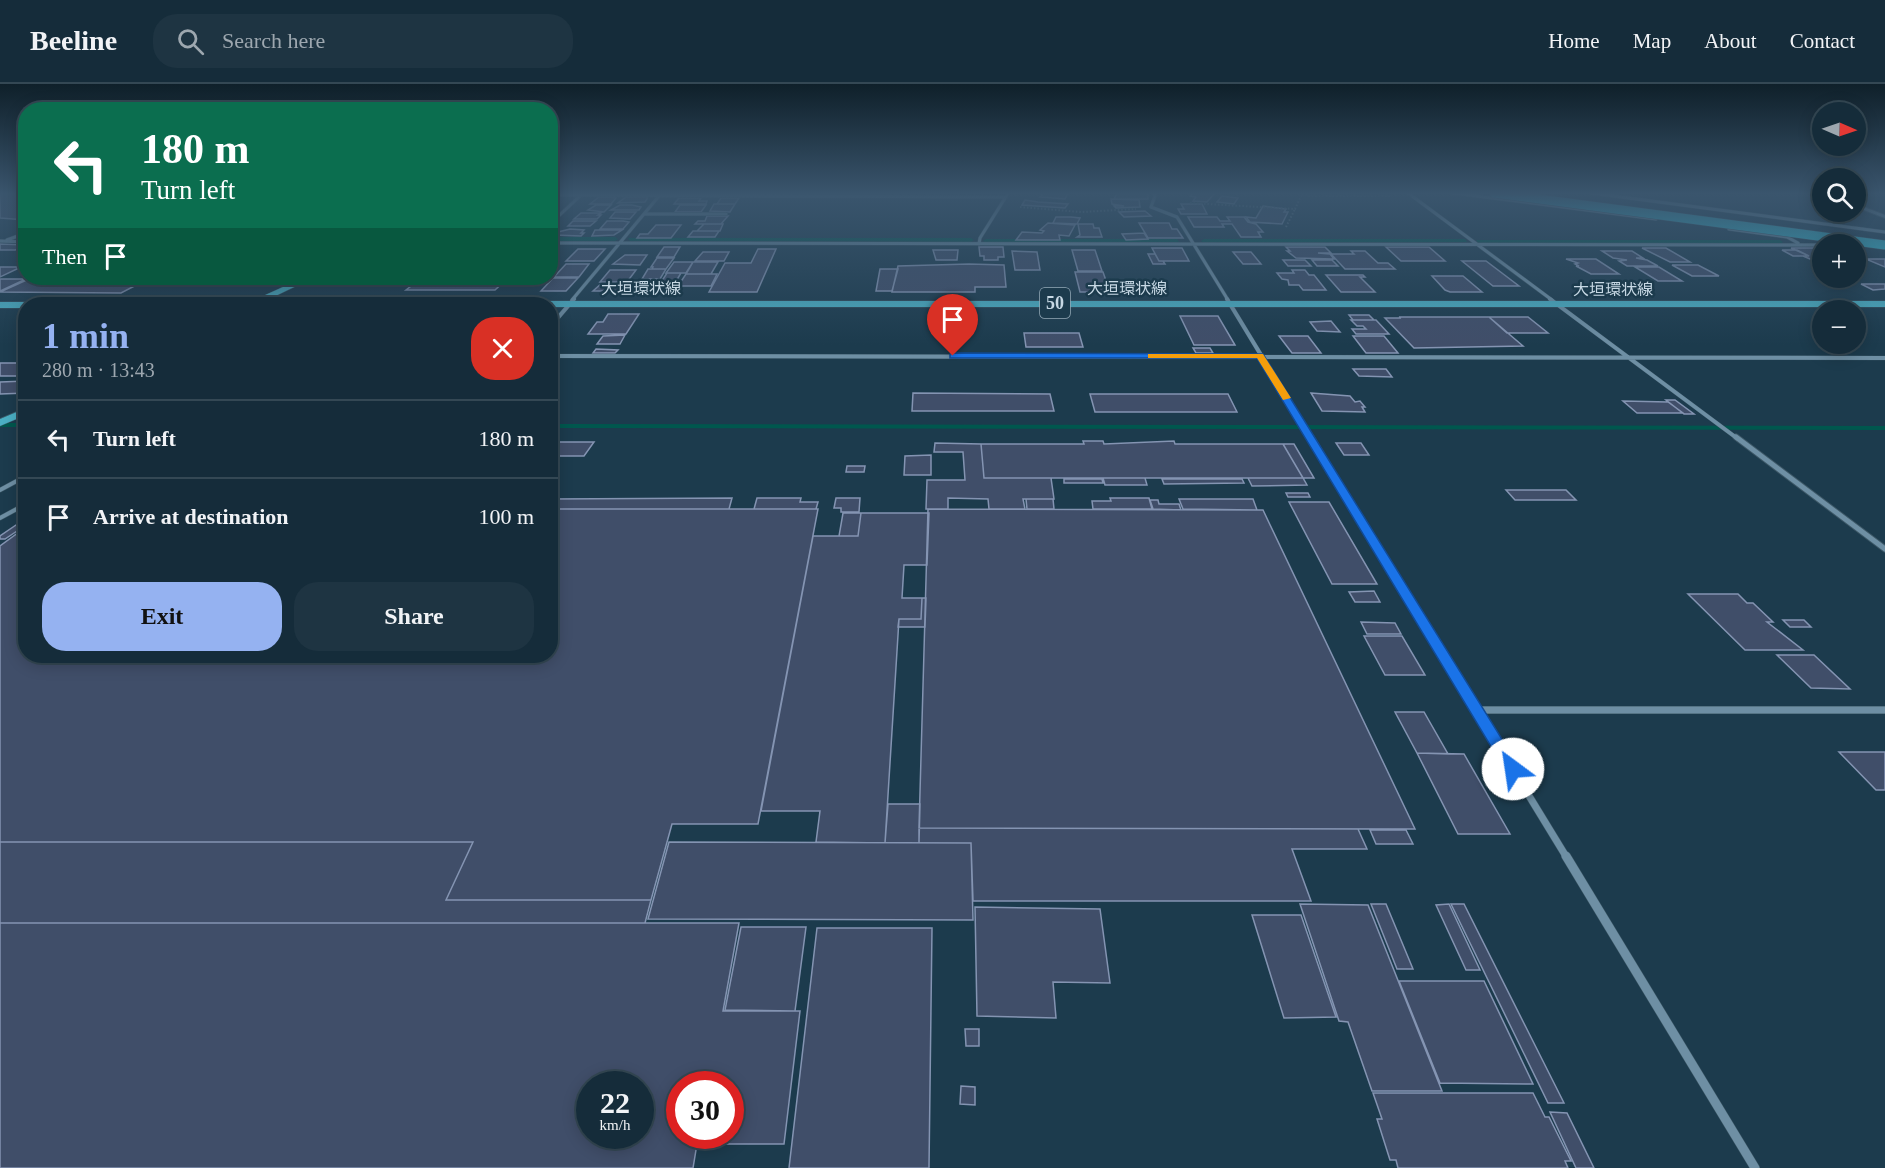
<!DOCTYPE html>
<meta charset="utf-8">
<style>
:root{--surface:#152c3a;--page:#1e3442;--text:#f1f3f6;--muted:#9da7af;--line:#344854;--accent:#95b2f1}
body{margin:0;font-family:"Times New Roman","Noto Sans JP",serif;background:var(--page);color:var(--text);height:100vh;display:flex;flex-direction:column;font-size:22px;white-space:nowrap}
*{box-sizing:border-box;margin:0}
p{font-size:20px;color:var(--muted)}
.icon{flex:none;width:33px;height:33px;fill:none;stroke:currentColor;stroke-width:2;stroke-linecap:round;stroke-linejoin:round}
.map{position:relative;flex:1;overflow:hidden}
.drawer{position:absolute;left:18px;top:213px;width:540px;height:366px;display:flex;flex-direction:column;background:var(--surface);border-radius:24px;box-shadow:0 3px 15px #0003,0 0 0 2px var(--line)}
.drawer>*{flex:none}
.guide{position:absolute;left:18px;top:18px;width:540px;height:183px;border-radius:24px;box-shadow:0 3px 15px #0003,0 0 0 2px var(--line);background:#0b6e4f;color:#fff;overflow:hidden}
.needle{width:39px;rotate:92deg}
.tools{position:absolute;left:1812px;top:18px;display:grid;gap:12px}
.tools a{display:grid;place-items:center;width:54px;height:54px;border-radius:50%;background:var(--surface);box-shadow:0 3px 15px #0003,0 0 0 2px var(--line);font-size:30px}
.speed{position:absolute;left:576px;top:987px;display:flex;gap:12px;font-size:30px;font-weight:700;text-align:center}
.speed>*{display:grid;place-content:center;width:78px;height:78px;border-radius:50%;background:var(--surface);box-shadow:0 3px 15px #0003,0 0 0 2px var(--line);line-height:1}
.speed small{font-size:15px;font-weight:400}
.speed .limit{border:9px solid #d22;background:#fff;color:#111}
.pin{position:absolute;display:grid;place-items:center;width:51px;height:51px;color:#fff;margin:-62px -26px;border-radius:50% 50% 50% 0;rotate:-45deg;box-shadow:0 0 6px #0007}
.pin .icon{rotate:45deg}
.me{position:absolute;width:66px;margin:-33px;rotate:329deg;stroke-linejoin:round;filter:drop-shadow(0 0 4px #0008)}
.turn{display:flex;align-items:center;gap:21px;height:126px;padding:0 24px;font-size:27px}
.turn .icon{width:78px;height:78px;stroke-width:2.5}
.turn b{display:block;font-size:42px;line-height:51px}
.then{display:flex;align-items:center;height:57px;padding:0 24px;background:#0003;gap:12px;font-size:22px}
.round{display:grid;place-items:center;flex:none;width:63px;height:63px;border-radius:24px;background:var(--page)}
.headline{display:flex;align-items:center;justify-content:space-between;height:102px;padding:0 24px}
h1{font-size:36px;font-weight:700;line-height:45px;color:var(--accent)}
.button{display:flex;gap:12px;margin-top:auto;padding:12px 24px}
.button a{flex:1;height:69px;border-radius:24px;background:var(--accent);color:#111;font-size:24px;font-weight:700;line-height:69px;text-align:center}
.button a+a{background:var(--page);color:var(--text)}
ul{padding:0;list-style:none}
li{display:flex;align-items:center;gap:18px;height:78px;padding:0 24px;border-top:2px solid var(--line)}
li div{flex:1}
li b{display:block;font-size:22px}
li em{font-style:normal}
header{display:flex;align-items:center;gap:36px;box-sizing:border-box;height:84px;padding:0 30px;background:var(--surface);border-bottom:2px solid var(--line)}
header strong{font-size:28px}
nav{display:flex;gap:33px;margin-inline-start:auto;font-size:21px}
.search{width:420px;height:54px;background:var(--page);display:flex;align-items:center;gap:15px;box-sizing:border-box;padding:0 21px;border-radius:24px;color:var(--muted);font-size:22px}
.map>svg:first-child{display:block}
</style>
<header>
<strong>Beeline</strong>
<div class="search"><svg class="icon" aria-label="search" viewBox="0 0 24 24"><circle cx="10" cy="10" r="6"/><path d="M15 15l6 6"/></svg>Search here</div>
<nav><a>Home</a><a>Map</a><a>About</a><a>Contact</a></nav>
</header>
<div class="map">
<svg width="1885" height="1084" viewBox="0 0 1885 1084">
<rect width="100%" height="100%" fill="#1c3b4d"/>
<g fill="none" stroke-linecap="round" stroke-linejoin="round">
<path fill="#00574e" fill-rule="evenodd" d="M 550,153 L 615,153 L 618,155 L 615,157 L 550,157 Z
M 628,154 L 971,154 L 974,156 L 971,158 L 630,157 Z
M 1177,155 L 1179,158 L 986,159 L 983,157 L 986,155 Z
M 1465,155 L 1467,158 L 1204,159 L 1201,157 L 1204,155 Z
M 1476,156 L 1780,156 L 1783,158 L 1780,160 L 1478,159 Z
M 0,339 L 26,339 L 26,343 L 0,343 Z
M 550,340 L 1885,342 L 1885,346 L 550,344 Z"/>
</g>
<path fill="#404e69" stroke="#8494b2" stroke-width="1.5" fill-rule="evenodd" d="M 0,109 L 26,109 L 26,136 L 0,134 Z
M 1039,109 L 1068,109 L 1065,115 L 1040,113 L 1042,111 Z
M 1117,109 L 1148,109 L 1148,115 L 1114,115 Z
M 1193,109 L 1215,109 L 1207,118 L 1193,117 L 1196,113 L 1190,112 Z
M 1222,112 L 1238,114 L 1234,120 L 1217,118 Z
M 599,113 L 611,113 L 616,114 L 611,120 L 590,120 Z
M 626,113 L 647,113 L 647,115 L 645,118 L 618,119 Z
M 679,114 L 701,114 L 699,117 L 707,117 L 706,120 L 674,120 Z
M 721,114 L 739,114 L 735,120 L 717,120 Z
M 1111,115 L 1139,116 L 1140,123 L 1116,124 L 1114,122 L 1124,122 L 1112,120 Z
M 1025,116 L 1038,118 L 1068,120 L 1065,124 L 1022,121 Z
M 714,120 L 735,120 L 730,128 L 710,127 Z
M 1181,120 L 1202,120 L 1207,130 L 1181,130 L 1178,125 L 1184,125 Z
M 596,121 L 611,121 L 604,128 L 588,126 Z
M 620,121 L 632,121 L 641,123 L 639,126 L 611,126 Z
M 680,121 L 706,121 L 701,128 L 675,128 Z
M 1263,122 L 1286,125 L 1284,128 L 1288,128 L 1282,140 L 1250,138 L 1246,133 L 1256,134 Z
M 1145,127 L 1151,132 L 1124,133 L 1119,128 Z
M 615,128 L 636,128 L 630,135 L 610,134 Z
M 581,129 L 601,129 L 598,131 L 601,131 L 597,135 L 574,135 Z
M 707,132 L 728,132 L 721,140 L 695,140 L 698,137 L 705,137 Z
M 1056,133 L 1071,133 L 1080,134 L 1077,140 L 1053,139 Z
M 1188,133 L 1217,133 L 1220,137 L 1230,137 L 1227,133 L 1244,133 L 1248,138 L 1256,140 L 1263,148 L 1258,148 L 1261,153 L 1241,153 L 1232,140 L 1222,140 L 1224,143 L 1194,143 Z
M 573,137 L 596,137 L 590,142 L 568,142 Z
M 607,137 L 623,137 L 629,138 L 623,145 L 600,145 Z
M 1048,139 L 1075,141 L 1069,152 L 1059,151 L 1060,156 L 1016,156 L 1022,148 L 1042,149 L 1044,147 L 1040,146 Z
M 1139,139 L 1169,139 L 1172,145 L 1177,145 L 1183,154 L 1148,154 Z
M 704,140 L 723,140 L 720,147 L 697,147 Z
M 1078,140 L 1093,140 L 1094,144 L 1099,144 L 1102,153 L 1077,153 L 1080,151 Z
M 656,141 L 681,141 L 671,154 L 637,154 L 640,150 L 648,150 Z
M 570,145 L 584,146 L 581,149 L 584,149 L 581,152 L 555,151 L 558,148 Z
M 595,146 L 622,146 L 614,151 L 592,152 Z
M 693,147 L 719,147 L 715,153 L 688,153 Z
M 1144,149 L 1148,155 L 1126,156 L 1122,150 Z
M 0,160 L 26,161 L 26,163 L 15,166 L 0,166 Z
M 664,163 L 680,163 L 674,173 L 657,173 Z
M 979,163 L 1003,163 L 1004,173 L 998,173 L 998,176 L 984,176 L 984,172 L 980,172 Z
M 1286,163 L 1325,163 L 1331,169 L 1318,169 L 1330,170 L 1334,175 L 1296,174 L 1287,167 L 1290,167 Z
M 1386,163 L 1429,163 L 1445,177 L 1401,177 Z
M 1152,164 L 1182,164 L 1189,177 L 1159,177 Z
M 1642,164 L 1666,164 L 1690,178 L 1670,178 Z
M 1791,164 L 1814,164 L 1822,167 L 1822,176 L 1810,175 L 1803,172 L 1809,172 Z
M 578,165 L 605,165 L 594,177 L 566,177 Z
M 758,165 L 776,165 L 757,208 L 709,208 L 725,179 L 751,179 Z
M 933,166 L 958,166 L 957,176 L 936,176 Z
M 1072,166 L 1095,166 L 1102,187 L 1078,187 Z
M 1782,166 L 1797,166 L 1809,172 L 1793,172 Z
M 1012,167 L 1037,168 L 1040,186 L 1015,186 Z
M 1351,167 L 1365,167 L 1378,179 L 1388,179 L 1395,185 L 1345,185 L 1331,170 L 1354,170 Z
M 1602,167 L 1632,167 L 1643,174 L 1636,174 L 1647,176 L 1658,182 L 1627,182 L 1619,177 L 1627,176 L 1613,174 Z
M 703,168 L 729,168 L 724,177 L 695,177 Z
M 1233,168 L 1251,168 L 1261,180 L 1243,180 Z
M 1148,170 L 1155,170 L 1159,177 L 1163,177 L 1165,180 L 1153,180 Z
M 625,171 L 647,171 L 640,181 L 613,180 Z
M 657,174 L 674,174 L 666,185 L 652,185 L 653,183 L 651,183 Z
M 1566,175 L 1596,175 L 1619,190 L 1591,190 L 1576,182 L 1579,182 L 1575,180 L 1578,179 Z
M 1866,175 L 1885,175 L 1885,183 Z
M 1283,176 L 1305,176 L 1311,182 L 1288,182 Z
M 1312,176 L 1332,176 L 1338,182 L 1317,182 Z
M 1462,177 L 1486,177 L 1519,202 L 1493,202 Z
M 674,178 L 693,178 L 686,189 L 666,189 Z
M 693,178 L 718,178 L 711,190 L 686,190 Z
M 566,180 L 589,180 L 579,193 L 554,193 Z
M 969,180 L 1004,181 L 1006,203 L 975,203 L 975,208 L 892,208 L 898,182 Z
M 1672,181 L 1698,181 L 1719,192 L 1692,192 Z
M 0,183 L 21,183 L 0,193 Z
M 1635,183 L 1659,183 L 1682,197 L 1658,197 Z
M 648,185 L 666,185 L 660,195 L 642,195 Z
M 880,185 L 898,185 L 892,207 L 876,207 Z
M 610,186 L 636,186 L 627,198 L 600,198 Z
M 1292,186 L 1305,186 L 1309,191 L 1314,191 L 1326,206 L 1303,206 L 1299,201 L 1289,201 L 1288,196 L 1282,195 L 1277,189 L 1294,189 Z
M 1075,188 L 1103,188 L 1110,208 L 1080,208 Z
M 667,189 L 681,189 L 672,204 L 656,206 Z
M 686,190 L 717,190 L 711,202 L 678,202 Z
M 1326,191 L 1363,191 L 1365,193 L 1360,193 L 1375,208 L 1341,208 Z
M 1432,192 L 1463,192 L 1482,208 L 1450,208 L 1445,206 Z
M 31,194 L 150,194 L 121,209 L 0,208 Z
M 426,194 L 508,194 L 495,206 L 406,206 L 419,196 Z
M 553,194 L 578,194 L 566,207 L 541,207 Z
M 0,195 L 26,195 L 0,207 Z
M 639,197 L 658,197 L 651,207 L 632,207 Z
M 602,199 L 627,199 L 621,207 L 593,207 Z
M 1861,200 L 1885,200 L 1885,205 L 1873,206 Z
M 608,230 L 639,230 L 626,250 L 588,250 L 597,238 L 603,238 Z
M 1349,231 L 1369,231 L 1374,236 L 1353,236 Z
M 1180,232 L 1218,232 L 1235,261 L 1194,261 Z
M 1399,233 L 1489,233 L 1523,262 L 1414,264 L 1385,234 L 1401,234 Z
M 1489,233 L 1528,233 L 1548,249 L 1507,249 Z
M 1351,236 L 1376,236 L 1389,250 L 1356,250 L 1352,245 L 1366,245 L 1363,242 L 1357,242 Z
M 1331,237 L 1340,248 L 1317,247 L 1310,238 Z
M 1024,249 L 1079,249 L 1083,263 L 1026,263 Z
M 625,251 L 620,260 L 597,260 L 603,252 Z
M 1279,252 L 1308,252 L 1321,269 L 1292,269 Z
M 1353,252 L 1384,252 L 1398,269 L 1366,269 Z
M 1193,264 L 1210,264 L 1213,269 L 1196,269 Z
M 596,265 L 618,266 L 615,269 L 593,269 Z
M 0,279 L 26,279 L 26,287 L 17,292 L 0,292 Z
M 1353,285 L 1386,285 L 1392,293 L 1359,292 Z
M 26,297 L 26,309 L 0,310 L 0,298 Z
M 913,309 L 1050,310 L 1054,327 L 912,327 Z
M 1311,309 L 1350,312 L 1355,318 L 1360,317 L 1365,323 L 1362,323 L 1365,328 L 1322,327 Z
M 1090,310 L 1228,310 L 1237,328 L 1095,328 Z
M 1666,316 L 1675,316 L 1694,330 L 1684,330 Z
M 1623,317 L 1668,318 L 1683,329 L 1637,329 Z
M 1083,357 L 1103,357 L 1104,360 L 1174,357 L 1175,360 L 1283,360 L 1303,394 L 984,394 L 981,360 L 1084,360 Z
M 558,358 L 594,358 L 584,372 L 550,372 Z
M 935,359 L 981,360 L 984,394 L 1051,394 L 1054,415 L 1023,415 L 1025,425 L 989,425 L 988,415 L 948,414 L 948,425 L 926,425 L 927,396 L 965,396 L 963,368 L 934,368 Z
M 1336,359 L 1361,359 L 1369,371 L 1344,371 Z
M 1283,360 L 1294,360 L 1314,394 L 1303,394 Z
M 931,371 L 931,391 L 904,391 L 905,372 Z
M 847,382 L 865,382 L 864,388 L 846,388 Z
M 1103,394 L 1145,394 L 1147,401 L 1105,401 Z
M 1248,394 L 1303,394 L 1307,401 L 1252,402 Z
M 1064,395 L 1102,395 L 1103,399 L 1064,399 Z
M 1162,395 L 1242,395 L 1244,399 L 1164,400 Z
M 1506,406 L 1566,406 L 1576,416 L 1515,416 Z
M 1286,409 L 1308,409 L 1310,413 L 1288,413 Z
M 732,414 L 729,425 L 550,425 L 550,415 Z
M 757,414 L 801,414 L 800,418 L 818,418 L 816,425 L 754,425 Z
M 836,414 L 860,414 L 859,428 L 841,428 L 841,424 L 834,424 Z
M 1110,414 L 1149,414 L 1152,425 L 1093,425 L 1092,417 L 1111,417 Z
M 1026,415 L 1053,415 L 1054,425 L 1027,425 Z
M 1179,415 L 1253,415 L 1257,426 L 1183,425 Z
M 1150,416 L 1158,416 L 1159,420 L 1179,420 L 1181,426 L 1153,425 Z
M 1289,418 L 1329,418 L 1377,500 L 1332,500 Z
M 550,425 L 818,425 L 758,740 L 672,740 L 651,816 L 446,816 L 473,758 L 0,758 L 0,462 L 26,443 L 26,572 L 550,572 Z
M 928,425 L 1263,426 L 1415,745 L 919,744 Z
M 843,429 L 861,429 L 858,452 L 839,452 Z
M 861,429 L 929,429 L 927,481 L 904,481 L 902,514 L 922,514 L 921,535 L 899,535 L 885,759 L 816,758 L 820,727 L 761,727 L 813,452 L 858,452 Z
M 19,439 L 26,441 L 5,455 L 0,455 L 0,452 Z
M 1374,507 L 1380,518 L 1355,518 L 1349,508 Z
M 1688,510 L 1738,510 L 1747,519 L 1753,519 L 1773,538 L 1767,538 L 1803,566 L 1745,566 Z
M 922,514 L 926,514 L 925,543 L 898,543 L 899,535 L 921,535 Z
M 1783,536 L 1804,536 L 1811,543 L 1790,543 Z
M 1361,538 L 1395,539 L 1401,550 L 1367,550 Z
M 1364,552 L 1402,552 L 1425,591 L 1385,591 Z
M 1777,571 L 1814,571 L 1850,605 L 1811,604 Z
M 1395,628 L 1424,628 L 1448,670 L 1417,669 Z
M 1839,668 L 1885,668 L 1885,706 L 1876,706 Z
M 1417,669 L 1464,670 L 1510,750 L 1458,750 Z
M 888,720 L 920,720 L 919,759 L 885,759 Z
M 919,744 L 1358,745 L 1367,765 L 1292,765 L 1311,817 L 973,817 L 971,759 L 919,759 Z
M 1370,746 L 1406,746 L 1413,760 L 1376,760 Z
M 0,758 L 473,758 L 446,816 L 651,816 L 645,839 L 0,839 Z
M 669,758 L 971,759 L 973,836 L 648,835 Z
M 1300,820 L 1368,821 L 1442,1007 L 1372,1007 L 1348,938 L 1339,937 Z
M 1371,820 L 1386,820 L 1413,885 L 1397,885 Z
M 1449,820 L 1480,886 L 1466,886 L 1436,821 Z
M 1451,820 L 1464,820 L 1564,1019 L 1548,1019 Z
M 975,823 L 1100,825 L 1110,899 L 1053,898 L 1056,934 L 977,932 Z
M 1252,831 L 1301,831 L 1336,933 L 1284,934 Z
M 0,839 L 739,839 L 723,927 L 800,927 L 784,1060 L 697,1060 L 693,1084 L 0,1084 ZM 590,1000 L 640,1000 L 640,1052 L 590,1052 ZM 680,1000 L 730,1000 L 730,1052 L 680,1052 Z
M 741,843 L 806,843 L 795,927 L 725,926 Z
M 817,844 L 932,844 L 929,1084 L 789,1084 Z
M 1399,897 L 1484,897 L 1533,1000 L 1440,999 Z
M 965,945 L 979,945 L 979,962 L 966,962 Z
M 961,1002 L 975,1003 L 975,1021 L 960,1020 Z
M 1373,1009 L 1533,1009 L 1545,1033 L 1549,1033 L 1571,1077 L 1565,1077 L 1568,1084 L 1398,1084 L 1396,1076 L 1390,1076 L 1377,1035 L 1382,1035 Z
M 1550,1028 L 1567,1029 L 1594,1084 L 1576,1084 Z"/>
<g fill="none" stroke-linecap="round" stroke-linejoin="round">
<g stroke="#3d5867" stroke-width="5">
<path id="service" d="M 0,406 L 26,392
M 0,434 L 26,420"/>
</g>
<g stroke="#3d5867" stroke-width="4">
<path id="minor-far4" d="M 1153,109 L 1155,112 L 1151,123 L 1177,133 L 1228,216
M 1408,109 L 1552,216
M 1453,109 L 1656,135
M 1591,109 L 1885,148
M 550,111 L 1006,113
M 644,130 L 726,130
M 550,140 L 580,112
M 1729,145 L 1787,153 L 1798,159
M 7,156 L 26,149
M 0,157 L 26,158
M 550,159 L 1822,161
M 979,160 L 980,154 L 1007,111
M 572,216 L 659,112"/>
</g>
<g stroke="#3d5867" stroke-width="4.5">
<path id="minor-far3" d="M 1227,215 L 1312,355
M 1550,215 L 1738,355
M 550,243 L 574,215
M 550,272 L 1885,274"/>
</g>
<g stroke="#3d5867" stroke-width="7">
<path id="minor-far2" d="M 1311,353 L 1422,536
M 1736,353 L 1885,465"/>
</g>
<g stroke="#3d5867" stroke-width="8">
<path id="minor-far1" d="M 1421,535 L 1567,774
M 1476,626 L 1885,626"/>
</g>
<g stroke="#3d5867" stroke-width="10">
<path id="minor" d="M 1566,772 L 1755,1084"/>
</g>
<g stroke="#3d5867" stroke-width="2">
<path id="tertiary" d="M 1856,120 L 1885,131 L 1885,134 L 1856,123 Z"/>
</g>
<g stroke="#3d5867" stroke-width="1">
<path id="primary" d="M 303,194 L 313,194 L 265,217 L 1885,217 L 1885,223 L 550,223 L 550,220 L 221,220 L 225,217 L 252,217 Z
M 0,218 L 26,218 L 30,220 L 26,220 L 26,224 L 0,224 Z
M 26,324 L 26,331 L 0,342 L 0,335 Z"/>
</g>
<path stroke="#5a7484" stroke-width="2" stroke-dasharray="1.5 2" stroke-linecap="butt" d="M 1298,109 L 1309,112 L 1391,112
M 1190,119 L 1295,125 L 1301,112 L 1304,111
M 1020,123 L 1081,128 L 1136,125
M 1286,143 L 1295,125"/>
<use href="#service" stroke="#6e8fa4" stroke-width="4"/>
<use href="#minor-far4" stroke="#6e8fa4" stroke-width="3"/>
<use href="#minor-far3" stroke="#6e8fa4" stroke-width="4"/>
<use href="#minor-far2" stroke="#6e8fa4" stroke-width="5"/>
<use href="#minor-far1" stroke="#6e8fa4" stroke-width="7"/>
<use href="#minor" stroke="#6e8fa4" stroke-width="9"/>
<use href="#tertiary" fill="#6e8fa4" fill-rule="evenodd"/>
<use href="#primary" fill="#4bafc4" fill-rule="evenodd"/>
<g stroke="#3d5867" stroke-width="10" stroke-linecap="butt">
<path id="motorway-bridge" d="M 1494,109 L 1885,161"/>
</g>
<use href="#motorway-bridge" stroke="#34c5da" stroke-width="9"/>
</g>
<linearGradient id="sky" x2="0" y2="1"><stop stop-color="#0f202a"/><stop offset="0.42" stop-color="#3a556d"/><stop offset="1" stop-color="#3a556d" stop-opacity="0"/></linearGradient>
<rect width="1885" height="261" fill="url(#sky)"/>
<path fill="#1a73e8" stroke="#114b97" stroke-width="1.5" d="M 953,269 L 1263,270 L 1518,681 L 1521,685 L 1518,689 L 1507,689 L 1257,274 L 950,274 L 950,270 Z"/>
<path fill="#f59e0b" d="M 1148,270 L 1263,270 L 1291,314 L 1283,316 L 1257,274 L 1148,274 Z"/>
<g text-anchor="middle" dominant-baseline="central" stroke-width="5" stroke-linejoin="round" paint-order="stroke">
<g font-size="16" fill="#c7d8e4" stroke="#1c3b4d">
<text x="641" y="204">大垣環状線</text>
<text x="1127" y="204">大垣環状線</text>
<text x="1613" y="205">大垣環状線</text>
</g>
<rect fill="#1c3b4d" stroke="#94a9b7" stroke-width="1.5" x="1040" y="204" width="30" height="30" rx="4.5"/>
<g font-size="18" font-weight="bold" fill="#c7d8e4">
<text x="1055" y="219">50</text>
</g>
</g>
</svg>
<div class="tools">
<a><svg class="needle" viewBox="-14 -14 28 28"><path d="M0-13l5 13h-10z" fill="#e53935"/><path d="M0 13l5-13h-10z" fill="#9da7af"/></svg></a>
<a><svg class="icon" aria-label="search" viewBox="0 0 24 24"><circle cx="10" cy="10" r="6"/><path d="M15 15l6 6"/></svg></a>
<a>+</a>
<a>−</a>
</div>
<div class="speed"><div>22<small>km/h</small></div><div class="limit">30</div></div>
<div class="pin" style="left:953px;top:272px;background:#d93025"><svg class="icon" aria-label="arrive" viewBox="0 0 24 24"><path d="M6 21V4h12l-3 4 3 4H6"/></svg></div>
<svg class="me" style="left:1513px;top:685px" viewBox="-20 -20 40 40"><circle r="19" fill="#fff"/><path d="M0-13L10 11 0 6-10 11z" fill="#1a73e8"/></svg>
<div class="guide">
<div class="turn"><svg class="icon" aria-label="left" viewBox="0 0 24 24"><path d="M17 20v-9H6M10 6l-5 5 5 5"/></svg><div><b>180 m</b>Turn left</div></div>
<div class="then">Then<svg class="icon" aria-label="arrive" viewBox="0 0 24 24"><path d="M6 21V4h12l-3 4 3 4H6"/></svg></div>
</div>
<section class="drawer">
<div class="headline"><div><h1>1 min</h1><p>280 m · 13:43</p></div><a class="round" style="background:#d93025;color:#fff"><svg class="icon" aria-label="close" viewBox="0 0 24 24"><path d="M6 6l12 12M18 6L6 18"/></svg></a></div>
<ul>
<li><svg class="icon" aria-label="left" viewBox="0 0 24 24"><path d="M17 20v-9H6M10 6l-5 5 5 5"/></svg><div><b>Turn left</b></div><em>180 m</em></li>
<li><svg class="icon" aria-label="arrive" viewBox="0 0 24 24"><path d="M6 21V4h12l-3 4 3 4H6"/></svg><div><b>Arrive at destination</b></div><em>100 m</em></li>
</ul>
<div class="button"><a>Exit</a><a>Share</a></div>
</section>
</div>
